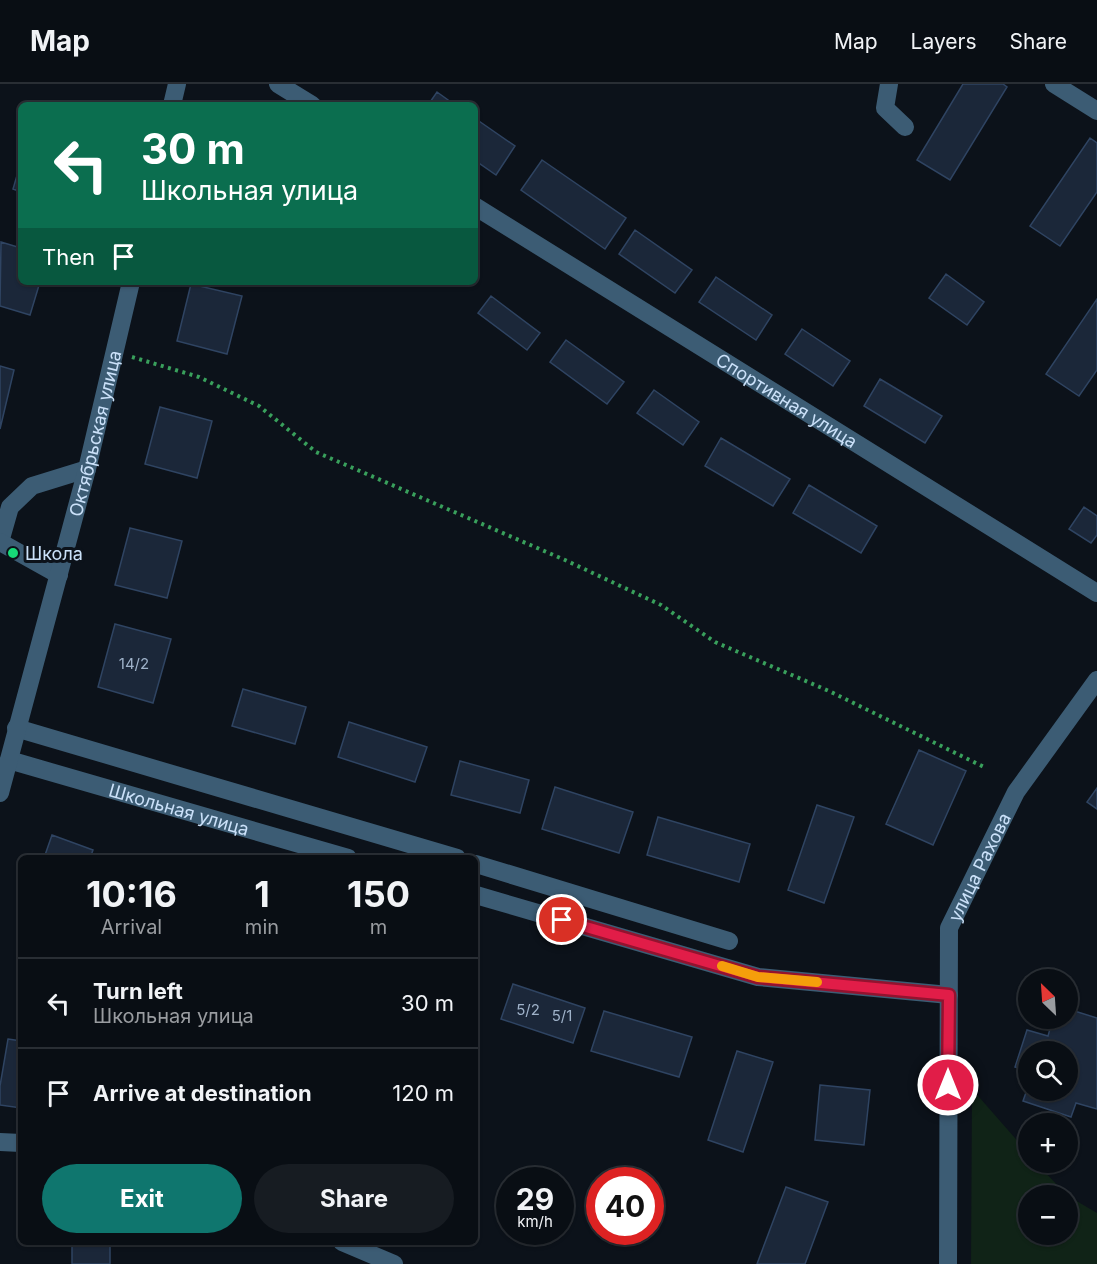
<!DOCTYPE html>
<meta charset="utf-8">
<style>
:root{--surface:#090e14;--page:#171c22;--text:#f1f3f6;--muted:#999ca0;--line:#292e34;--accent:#0f766e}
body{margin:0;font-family:Inter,sans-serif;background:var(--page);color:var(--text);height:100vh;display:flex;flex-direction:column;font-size:22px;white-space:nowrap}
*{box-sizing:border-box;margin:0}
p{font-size:20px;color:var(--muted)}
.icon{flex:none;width:33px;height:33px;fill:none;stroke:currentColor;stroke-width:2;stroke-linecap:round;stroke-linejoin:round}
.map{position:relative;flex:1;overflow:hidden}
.panel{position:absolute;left:18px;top:771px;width:460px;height:390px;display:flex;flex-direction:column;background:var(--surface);border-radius:9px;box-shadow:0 2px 4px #0004,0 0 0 2px var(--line)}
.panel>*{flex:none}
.hud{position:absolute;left:18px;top:18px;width:460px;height:183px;border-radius:9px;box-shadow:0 2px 4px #0004,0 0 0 2px var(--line);background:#0b6e4f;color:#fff;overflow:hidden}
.needle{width:39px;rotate:335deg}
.controls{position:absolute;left:1018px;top:885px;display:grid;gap:12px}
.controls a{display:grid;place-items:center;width:60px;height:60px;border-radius:50%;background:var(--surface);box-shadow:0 2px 4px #0004,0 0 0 2px var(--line);font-size:30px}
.speed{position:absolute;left:496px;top:1083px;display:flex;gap:12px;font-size:30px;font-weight:700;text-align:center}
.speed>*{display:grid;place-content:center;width:78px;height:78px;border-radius:50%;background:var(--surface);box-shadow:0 2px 4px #0004,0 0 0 2px var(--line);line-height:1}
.speed small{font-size:15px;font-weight:400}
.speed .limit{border:9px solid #d22;background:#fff;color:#111}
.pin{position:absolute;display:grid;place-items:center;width:51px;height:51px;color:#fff;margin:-26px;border:3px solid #fff;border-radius:50%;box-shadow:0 2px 6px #0007}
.me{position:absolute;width:66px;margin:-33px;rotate:0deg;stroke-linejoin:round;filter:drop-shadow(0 0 4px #0008)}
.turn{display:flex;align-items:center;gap:21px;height:126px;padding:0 24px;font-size:27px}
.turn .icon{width:78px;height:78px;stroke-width:2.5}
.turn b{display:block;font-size:42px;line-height:51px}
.then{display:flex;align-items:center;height:57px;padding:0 24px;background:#0003;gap:12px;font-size:22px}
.eta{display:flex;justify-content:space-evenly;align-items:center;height:102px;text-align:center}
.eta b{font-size:36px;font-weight:700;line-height:42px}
.action{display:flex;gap:12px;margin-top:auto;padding:12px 24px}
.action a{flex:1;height:69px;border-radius:36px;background:var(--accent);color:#fff;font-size:24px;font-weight:700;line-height:69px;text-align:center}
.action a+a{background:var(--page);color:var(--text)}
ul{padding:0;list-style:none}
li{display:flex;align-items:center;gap:18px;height:90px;padding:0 24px;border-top:2px solid var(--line)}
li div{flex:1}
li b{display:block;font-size:22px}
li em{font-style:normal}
header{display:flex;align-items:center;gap:36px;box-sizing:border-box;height:84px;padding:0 30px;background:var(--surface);border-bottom:2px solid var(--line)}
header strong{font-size:28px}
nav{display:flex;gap:33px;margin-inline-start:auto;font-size:21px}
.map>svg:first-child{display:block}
</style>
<header>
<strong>Map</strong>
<nav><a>Map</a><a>Layers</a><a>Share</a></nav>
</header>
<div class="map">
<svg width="1097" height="1180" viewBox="0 0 1097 1180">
<rect width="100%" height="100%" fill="#0c121a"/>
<path fill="#102317" d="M 972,1005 L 1029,1070 L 1029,1078 L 1036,1079 L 1067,1111 L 1029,1112 L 1029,1150 L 1068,1150 L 1068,1112 L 1097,1129 L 1097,1180 L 971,1180 Z"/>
<path fill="#1b2739" stroke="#2f4462" stroke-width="1.5" d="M 963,0 L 1003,0 L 1007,3 L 950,96 L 917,76 Z
M 437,8 L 455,21 L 428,21 Z
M 476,35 L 515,62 L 496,91 L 476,77 Z
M 1090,54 L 1097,59 L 1097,108 L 1060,162 L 1030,142 Z
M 542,76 L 626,134 L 605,165 L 521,106 Z
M 21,78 L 21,108 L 13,105 Z
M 635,146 L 692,186 L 675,209 L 619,170 Z
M 1,158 L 21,164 L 21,198 L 40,198 L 30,231 L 0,222 Z
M 946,190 L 984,218 L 967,241 L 929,214 Z
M 716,193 L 772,231 L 756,256 L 699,218 Z
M 191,200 L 242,212 L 227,270 L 177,257 Z
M 491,212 L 540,249 L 527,266 L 478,229 Z
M 1097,215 L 1097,286 L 1079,312 L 1046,290 Z
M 802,245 L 850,277 L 833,302 L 785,270 Z
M 566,256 L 624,298 L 607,320 L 550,278 Z
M 0,282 L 14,286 L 0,345 Z
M 880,295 L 942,332 L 925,359 L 864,322 Z
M 654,306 L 699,338 L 683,361 L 637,329 Z
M 160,323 L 212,337 L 197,394 L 145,380 Z
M 721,354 L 790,395 L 773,422 L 705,382 Z
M 809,401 L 877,442 L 861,469 L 793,429 Z
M 1084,423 L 1097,432 L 1097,451 L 1091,459 L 1069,445 Z
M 130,444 L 182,457 L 167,514 L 115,501 Z
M 115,540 L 171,555 L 153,619 L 98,603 Z
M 243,605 L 306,623 L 295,660 L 232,642 Z
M 349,638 L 427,663 L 415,698 L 338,673 Z
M 919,666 L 966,687 L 933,761 L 886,740 Z
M 460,677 L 529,696 L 520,729 L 451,711 Z
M 555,703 L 633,728 L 619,769 L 542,745 Z
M 1097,704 L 1097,725 L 1087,718 Z
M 817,721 L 854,733 L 824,819 L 788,806 Z
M 658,733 L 750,760 L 739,798 L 647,771 Z
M 52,751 L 93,766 L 90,774 L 44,774 Z
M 513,900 L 585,924 L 573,959 L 501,935 Z
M 1068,925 L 1097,934 L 1097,1025 L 1076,1019 L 1071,1033 L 1023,1017 L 1029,1000 L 1029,1006 L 1068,1006 L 1068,968 L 1029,968 L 1029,987 L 1015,983 L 1027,946 L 1048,952 L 1053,934 L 1068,934 Z
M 604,927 L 692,953 L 679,993 L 591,967 Z
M 8,955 L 21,957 L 21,1024 L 0,1021 L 0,1002 Z
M 737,967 L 773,978 L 743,1068 L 708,1056 Z
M 820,1001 L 870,1006 L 864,1061 L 815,1056 Z
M 786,1103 L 828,1118 L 805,1180 L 757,1180 Z
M 72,1158 L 110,1158 L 110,1180 L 72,1180 Z"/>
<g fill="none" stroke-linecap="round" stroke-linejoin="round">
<path stroke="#39a05c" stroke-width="4" stroke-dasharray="3 4.5" stroke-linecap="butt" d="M 132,273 L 199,293 L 259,322 L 316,368 L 565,476 L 661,521 L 715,558 L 829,607 L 986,684"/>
<g stroke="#3c5c74" stroke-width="18">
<path d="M 278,0 L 312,21"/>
<path d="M 889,0 L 885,24 L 905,43"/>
<path d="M 1054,0 L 1097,27"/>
<path d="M 172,21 L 177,0"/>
<path id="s1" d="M 476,123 L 1097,509"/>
<path d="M 0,458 L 10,423 L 32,402 L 87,385"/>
<path d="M 0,458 L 59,491"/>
<path d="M 16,644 L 457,774"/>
<path id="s2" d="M 9,676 L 348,774"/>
<path id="s3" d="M 0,709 L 87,385 L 131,198"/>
<path d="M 476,780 L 729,857"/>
<path d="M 476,811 L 758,893 L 949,911"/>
<path d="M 0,1058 L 21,1059"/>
<path d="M 342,1158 L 394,1180"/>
<path id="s4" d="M 948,1180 L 949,844 L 1016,708 L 1097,596"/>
</g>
</g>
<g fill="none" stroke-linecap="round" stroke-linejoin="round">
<g stroke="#92132f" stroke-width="15">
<path id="route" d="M 562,836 L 758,893 L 949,911 L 948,1001"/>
</g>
<use href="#route" stroke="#e11d48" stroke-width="10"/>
<path stroke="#f59e0b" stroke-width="10" d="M 722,882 L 758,893 L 817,898"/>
</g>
<circle fill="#17d978" stroke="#0c121a" stroke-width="2" cx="13" cy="469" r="6"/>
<g text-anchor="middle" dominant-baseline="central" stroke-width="6" stroke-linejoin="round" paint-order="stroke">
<g font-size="15" fill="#9fb2c9">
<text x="134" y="579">14/2</text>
<text x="528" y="925">5/2</text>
<text x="562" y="931">5/1</text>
</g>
<g font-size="18" fill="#cbe1f9" stroke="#0c121a">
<text stroke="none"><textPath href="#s1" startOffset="366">Спортивная улица</textPath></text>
<text stroke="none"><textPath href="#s3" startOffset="372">Октябрьская улица</textPath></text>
<text stroke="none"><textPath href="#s2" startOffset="177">Школьная улица</textPath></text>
<text stroke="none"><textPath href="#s4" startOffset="404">улица Рахова</textPath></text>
</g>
<g font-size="18" fill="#cbe1f9" stroke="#0c121a" text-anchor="start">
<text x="25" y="469">Школа</text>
</g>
</g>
</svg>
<div class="controls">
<a><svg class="needle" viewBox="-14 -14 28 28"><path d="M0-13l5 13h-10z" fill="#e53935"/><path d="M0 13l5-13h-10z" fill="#999ca0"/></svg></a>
<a><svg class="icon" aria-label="search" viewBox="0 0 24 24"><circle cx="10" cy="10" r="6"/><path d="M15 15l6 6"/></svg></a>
<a>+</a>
<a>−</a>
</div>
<div class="speed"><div>29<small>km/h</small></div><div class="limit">40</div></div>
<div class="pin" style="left:562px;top:836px;background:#d93025"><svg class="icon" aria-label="arrive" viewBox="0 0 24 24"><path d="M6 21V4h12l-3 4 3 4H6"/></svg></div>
<svg class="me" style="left:948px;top:1001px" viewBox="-20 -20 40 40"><circle r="17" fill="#e11d48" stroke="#fff" stroke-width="3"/><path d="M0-11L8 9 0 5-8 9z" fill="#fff"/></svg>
<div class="hud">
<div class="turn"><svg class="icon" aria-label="left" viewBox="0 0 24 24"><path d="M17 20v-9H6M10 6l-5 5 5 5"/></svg><div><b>30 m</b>Школьная улица</div></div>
<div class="then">Then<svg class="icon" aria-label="arrive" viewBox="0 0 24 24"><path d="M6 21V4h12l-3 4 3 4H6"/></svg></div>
</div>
<section class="panel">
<div class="eta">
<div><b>10:16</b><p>Arrival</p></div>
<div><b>1</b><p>min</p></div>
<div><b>150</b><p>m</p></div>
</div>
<ul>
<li><svg class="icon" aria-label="left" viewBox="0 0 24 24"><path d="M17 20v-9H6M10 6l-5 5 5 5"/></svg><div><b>Turn left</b><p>Школьная улица</p></div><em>30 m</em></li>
<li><svg class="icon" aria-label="arrive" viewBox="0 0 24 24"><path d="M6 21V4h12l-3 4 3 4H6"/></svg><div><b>Arrive at destination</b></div><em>120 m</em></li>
</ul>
<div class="action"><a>Exit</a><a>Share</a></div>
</section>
</div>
